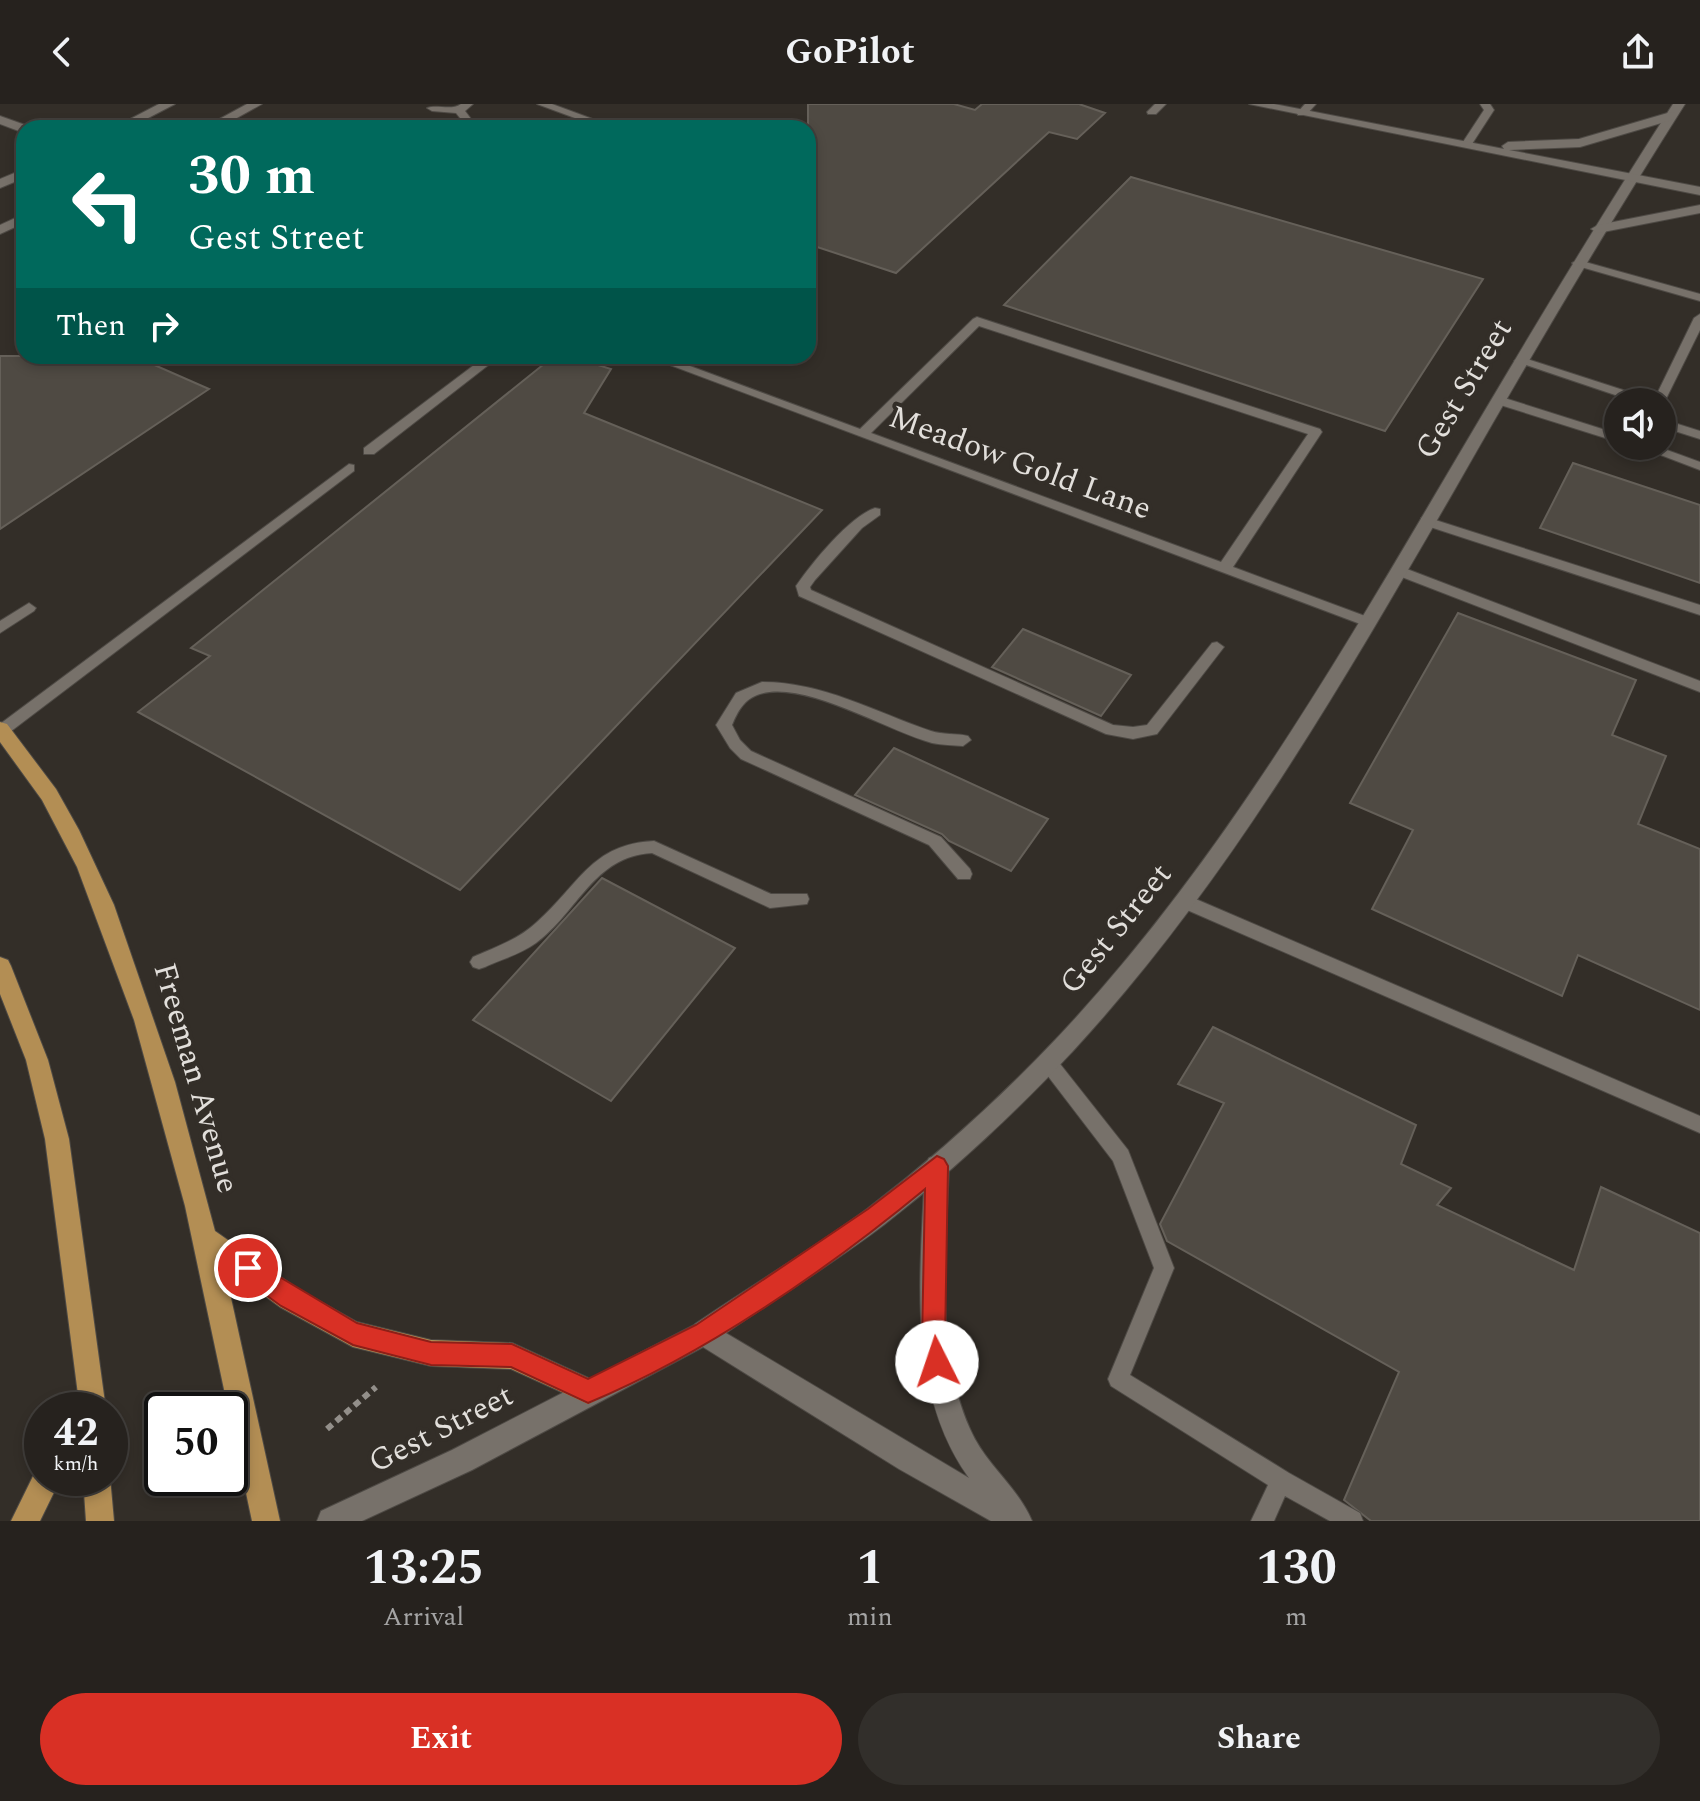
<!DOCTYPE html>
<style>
:root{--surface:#26221e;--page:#322f2b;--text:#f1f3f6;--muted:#a4a4a4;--line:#423f3c;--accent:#d93025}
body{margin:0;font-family:Spectral,serif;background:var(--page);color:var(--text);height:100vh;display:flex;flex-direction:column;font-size:30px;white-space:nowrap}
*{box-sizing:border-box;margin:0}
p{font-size:26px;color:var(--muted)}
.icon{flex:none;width:44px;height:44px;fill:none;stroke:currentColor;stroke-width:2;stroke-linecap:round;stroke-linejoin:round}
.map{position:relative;height:1417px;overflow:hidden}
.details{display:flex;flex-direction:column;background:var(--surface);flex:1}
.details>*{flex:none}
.hud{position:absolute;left:16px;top:16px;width:800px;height:244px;border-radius:24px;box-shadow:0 4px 12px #0003,0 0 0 2px var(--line);background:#00695c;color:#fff;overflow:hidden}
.controls{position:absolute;left:1604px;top:284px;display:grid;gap:16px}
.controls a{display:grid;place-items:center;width:72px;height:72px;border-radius:50%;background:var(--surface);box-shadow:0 4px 12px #0003,0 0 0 2px var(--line);font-size:40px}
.speed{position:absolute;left:24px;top:1288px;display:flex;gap:16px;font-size:40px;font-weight:700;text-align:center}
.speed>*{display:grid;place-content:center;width:104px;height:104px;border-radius:50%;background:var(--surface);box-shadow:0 4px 12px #0003,0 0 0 2px var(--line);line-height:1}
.speed small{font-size:20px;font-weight:400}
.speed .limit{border:4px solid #111;border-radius:12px;background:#fff;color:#111}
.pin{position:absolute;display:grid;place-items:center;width:68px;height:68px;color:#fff;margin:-34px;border:4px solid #fff;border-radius:50%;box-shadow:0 2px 8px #0007}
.me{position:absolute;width:88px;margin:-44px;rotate:356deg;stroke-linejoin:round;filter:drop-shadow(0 0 6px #0008)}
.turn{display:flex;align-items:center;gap:28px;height:168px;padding:0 40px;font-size:36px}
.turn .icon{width:104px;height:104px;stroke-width:2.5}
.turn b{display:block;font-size:56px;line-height:68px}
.then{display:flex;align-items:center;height:76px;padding:0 40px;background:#0003;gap:16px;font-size:30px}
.eta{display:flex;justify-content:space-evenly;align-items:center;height:136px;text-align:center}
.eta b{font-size:48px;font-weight:700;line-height:56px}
.primary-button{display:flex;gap:16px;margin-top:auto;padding:16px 40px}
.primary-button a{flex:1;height:92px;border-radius:48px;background:var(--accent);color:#fff;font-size:32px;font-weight:700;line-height:92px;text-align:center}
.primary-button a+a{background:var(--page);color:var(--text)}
header{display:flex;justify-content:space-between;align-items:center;height:104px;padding:0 40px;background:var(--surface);font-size:36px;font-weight:700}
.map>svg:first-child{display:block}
</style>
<header><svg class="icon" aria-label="back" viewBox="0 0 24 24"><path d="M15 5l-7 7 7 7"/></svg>GoPilot<svg class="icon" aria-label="share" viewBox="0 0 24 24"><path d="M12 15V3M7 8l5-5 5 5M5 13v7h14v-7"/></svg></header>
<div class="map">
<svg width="1700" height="1417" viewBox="0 0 1700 1417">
<rect width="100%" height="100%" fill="#332e28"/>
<path fill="#4f4a43" stroke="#656059" stroke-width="2" d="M 808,0 L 954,0 L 975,6 L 982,0 L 1079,0 L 1105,9 L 1077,35 L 1049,28 L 896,169 L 808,140 Z
M 1131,73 L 1483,175 L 1385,327 L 1004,201 Z
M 0,252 L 134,252 L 209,285 L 0,425 Z
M 554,252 L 569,252 L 611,265 L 584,309 L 822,406 L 460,786 L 138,608 L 210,552 L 191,544 Z
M 1573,359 L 1700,401 L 1700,479 L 1540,424 Z
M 1458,509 L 1636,576 L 1612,631 L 1666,652 L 1638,720 L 1700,745 L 1700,906 L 1578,851 L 1562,892 L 1372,805 L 1413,726 L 1350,699 Z
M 1023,525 L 1131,571 L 1101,612 L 992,563 Z
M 894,644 L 1048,715 L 1011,767 L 949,737 L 942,730 L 855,691 Z
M 602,774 L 735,844 L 611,997 L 473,916 Z
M 1213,923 L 1416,1021 L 1401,1060 L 1451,1084 L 1437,1101 L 1574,1166 L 1601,1083 L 1700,1129 L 1700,1417 L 1371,1417 L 1344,1396 L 1399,1268 L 1167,1137 L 1160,1120 L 1224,999 L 1178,980 Z"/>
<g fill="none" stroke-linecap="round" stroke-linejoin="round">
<g stroke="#4e4a45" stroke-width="2">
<path id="service" d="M 461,0 L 473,0 L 465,7 L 478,24 L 468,24 L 456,9 L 432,7 L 427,4 C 437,0 451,7 461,0 Z
M 537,0 L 552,0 L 617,24 L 602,24 Z
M 1155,0 L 1166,0 L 1156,10 L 1148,10 L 1147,8 Z
M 1305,0 L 1316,0 L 1306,11 L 1298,11 L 1297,9 Z
M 1480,0 L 1490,0 L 1494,6 L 1470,43 L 1462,43 L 1461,41 L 1484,6 Z
M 1578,156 L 1700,190 L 1700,197 L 1574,161 L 1572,159 Z
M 1700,210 L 1700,226 L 1663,301 L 1662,298 L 1636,298 L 1514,257 L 1520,253 L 1524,254 L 1654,296 L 1694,214 Z
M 977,213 L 1320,325 L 1322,328 L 1233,463 L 1373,515 L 1375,518 L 1373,521 L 1363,521 L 646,252 L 663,252 L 860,325 L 973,215 ZM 979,222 L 1308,330 L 1221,458 L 871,329 Z
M 361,252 L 376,252 L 377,253 L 371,257 Z
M 486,252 L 500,252 L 374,350 L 364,350 L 364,344 Z
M 1498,292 L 1618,330 L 1618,338 L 1494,299 L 1492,296 Z
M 1662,315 L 1700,327 L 1700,335 L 1662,323 Z
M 1637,342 L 1656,342 L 1700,358 L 1700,366 Z
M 349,360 L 354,361 L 354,367 L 6,631 L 0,632 L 0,620 Z
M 875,404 L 880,405 L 880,411 L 862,424 L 815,476 L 810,483 L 811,486 L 1113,621 L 1133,623 L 1147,621 L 1212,539 L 1217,538 L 1224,543 L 1157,630 L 1133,635 L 1106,630 L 799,492 L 796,482 C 812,459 849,413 875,404 Z
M 1426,413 L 1700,501 L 1700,511 L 1421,420 L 1421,414 Z
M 1399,462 L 1700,577 L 1700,588 L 1394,470 L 1392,467 Z
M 29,499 L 36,504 L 34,507 L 0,529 L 0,517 Z
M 762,578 C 823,578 875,608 931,627 C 943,631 956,629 968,632 L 971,636 L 963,642 C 953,641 942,641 932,639 C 887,627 805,576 760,590 C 744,595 738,607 732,621 L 740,636 L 751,647 L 941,733 L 970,765 L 972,770 L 970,775 L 958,775 L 929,741 L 741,655 L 730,644 L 716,621 L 736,589 Z
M 654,737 L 771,790 L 807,790 L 809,795 L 807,800 L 770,804 L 652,749 C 594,752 578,808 536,839 C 521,850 502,855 485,863 L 479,865 L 473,863 L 470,858 L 473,853 C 496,843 519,835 537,818 C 579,781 591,740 654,737 Z
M 1184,790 L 1700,1012 L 1700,1029 L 1178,802 L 1176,797 L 1178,792 Z
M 1047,949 L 1053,951 L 1128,1046 L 1174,1164 L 1130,1271 L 1289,1369 L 1360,1409 L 1363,1417 L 1330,1417 L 1285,1392 L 1274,1417 L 1251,1417 L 1268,1381 L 1111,1282 L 1108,1275 L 1154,1164 L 1113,1057 L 1041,963 L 1038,957 L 1041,951 Z"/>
</g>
<g stroke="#4e4a45" stroke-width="2">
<path id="minor" d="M 0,12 L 28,22 L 30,24 L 24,24 L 24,29 L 0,20 Z"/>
</g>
<g stroke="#4e4a45" stroke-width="2">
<path id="tertiary" d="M 1673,0 L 1685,0 C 1605,126 1529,255 1455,385 C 1342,580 1227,780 1073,947 C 1015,1009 952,1068 885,1120 C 830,1162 770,1198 713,1238 L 704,1242 L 695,1238 L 691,1229 L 695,1220 C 752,1181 811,1146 867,1105 C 934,1054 998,996 1056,935 C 1213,769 1330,569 1445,374 C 1519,248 1594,123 1673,0 Z"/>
</g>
<g stroke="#4e4a45" stroke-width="2">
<path id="secondary" d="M 159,0 L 175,0 L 129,24 L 113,24 Z
M 247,0 L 262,0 L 219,24 L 203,24 Z
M 1249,0 L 1274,0 L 1504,45 L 1502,42 L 1508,38 L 1579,35 L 1671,8 L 1675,9 L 1675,15 L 1580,43 L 1509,46 L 1700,83 L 1700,91 Z
M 24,65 L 24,74 L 0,84 L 0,75 Z
M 1700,101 L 1700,109 L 1598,129 L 1591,125 L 1598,121 Z
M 24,110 L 24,119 L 0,130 L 0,121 Z
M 937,1051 L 945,1054 L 949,1062 C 946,1148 934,1244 970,1325 C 985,1360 1018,1383 1032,1417 L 991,1417 L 899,1365 L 703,1243 L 472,1366 L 362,1417 L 317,1417 L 321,1407 L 452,1346 L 704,1216 L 969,1374 C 905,1285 921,1166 925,1062 L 929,1054 Z"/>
</g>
<g stroke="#4e4a45" stroke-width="2">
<path id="primary" d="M 0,618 L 7,620 L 56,685 L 79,726 L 114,801 L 175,978 L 215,1127 L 298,1185 L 357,1218 L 431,1236 L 512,1239 L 597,1278 L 601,1287 L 597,1296 L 588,1300 L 511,1265 L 431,1262 L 353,1243 L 280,1203 L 224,1162 L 280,1417 L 252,1417 L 185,1102 L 134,916 L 77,763 L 42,696 L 0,638 Z
M 0,853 L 8,856 L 11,862 L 48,956 L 69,1035 L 106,1306 L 80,1306 L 45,1035 L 26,956 L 0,890 Z
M 42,1362 L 42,1374 L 61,1374 L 40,1417 L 11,1417 L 37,1364 Z
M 110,1373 L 114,1417 L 86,1417 L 83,1374 Z"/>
</g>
<path stroke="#938f8a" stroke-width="6" stroke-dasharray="7 5" stroke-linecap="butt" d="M 327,1325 L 376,1283"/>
<use href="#service" fill="#77716a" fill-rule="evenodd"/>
<use href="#minor" fill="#77716a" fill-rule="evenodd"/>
<use href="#tertiary" fill="#77716a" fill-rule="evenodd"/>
<use href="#secondary" fill="#77716a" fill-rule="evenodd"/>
<use href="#primary" fill="#b38e54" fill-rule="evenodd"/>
</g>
<path fill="#d93025" stroke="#8d1f18" stroke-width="2" d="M 937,1052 L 944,1055 L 948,1062 L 945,1237 L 949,1258 L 945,1266 L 937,1270 L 928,1266 L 922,1237 L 925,1085 C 828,1165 706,1250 588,1299 L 511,1263 L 431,1261 L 353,1241 L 281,1202 L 240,1172 L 237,1164 L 240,1157 L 248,1154 L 357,1219 L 431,1238 L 512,1240 L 588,1275 L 696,1221 L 868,1105 Z"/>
<g text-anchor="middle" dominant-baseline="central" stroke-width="8" stroke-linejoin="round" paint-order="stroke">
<g font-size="32" fill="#e2dfdb" stroke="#332e28">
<text transform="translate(1464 285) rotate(-59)">Gest Street</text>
<text transform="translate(1020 359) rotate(20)">Meadow Gold Lane</text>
<text transform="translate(1116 825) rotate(-51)">Gest Street</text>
<text transform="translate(196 974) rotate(74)">Freeman Avenue</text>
<text transform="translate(441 1325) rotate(-27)">Gest Street</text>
</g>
</g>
</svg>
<div class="controls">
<a><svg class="icon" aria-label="sound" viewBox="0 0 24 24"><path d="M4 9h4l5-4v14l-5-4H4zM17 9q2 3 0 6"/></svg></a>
</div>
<div class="speed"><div>42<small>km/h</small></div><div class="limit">50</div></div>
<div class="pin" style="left:248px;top:1164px;background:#d93025"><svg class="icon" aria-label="arrive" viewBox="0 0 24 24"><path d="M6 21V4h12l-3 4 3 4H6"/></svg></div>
<svg class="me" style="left:937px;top:1258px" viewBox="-20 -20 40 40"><circle r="19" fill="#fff"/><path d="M0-13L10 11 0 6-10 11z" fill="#d93025"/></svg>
<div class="hud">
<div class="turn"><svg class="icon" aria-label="left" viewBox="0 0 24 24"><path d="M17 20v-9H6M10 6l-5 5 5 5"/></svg><div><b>30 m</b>Gest Street</div></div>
<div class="then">Then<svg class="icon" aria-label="right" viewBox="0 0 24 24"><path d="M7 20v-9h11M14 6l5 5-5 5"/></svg></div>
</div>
</div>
<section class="details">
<div class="eta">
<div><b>13:25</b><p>Arrival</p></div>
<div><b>1</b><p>min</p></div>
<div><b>130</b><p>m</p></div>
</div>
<div class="primary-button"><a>Exit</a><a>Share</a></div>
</section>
